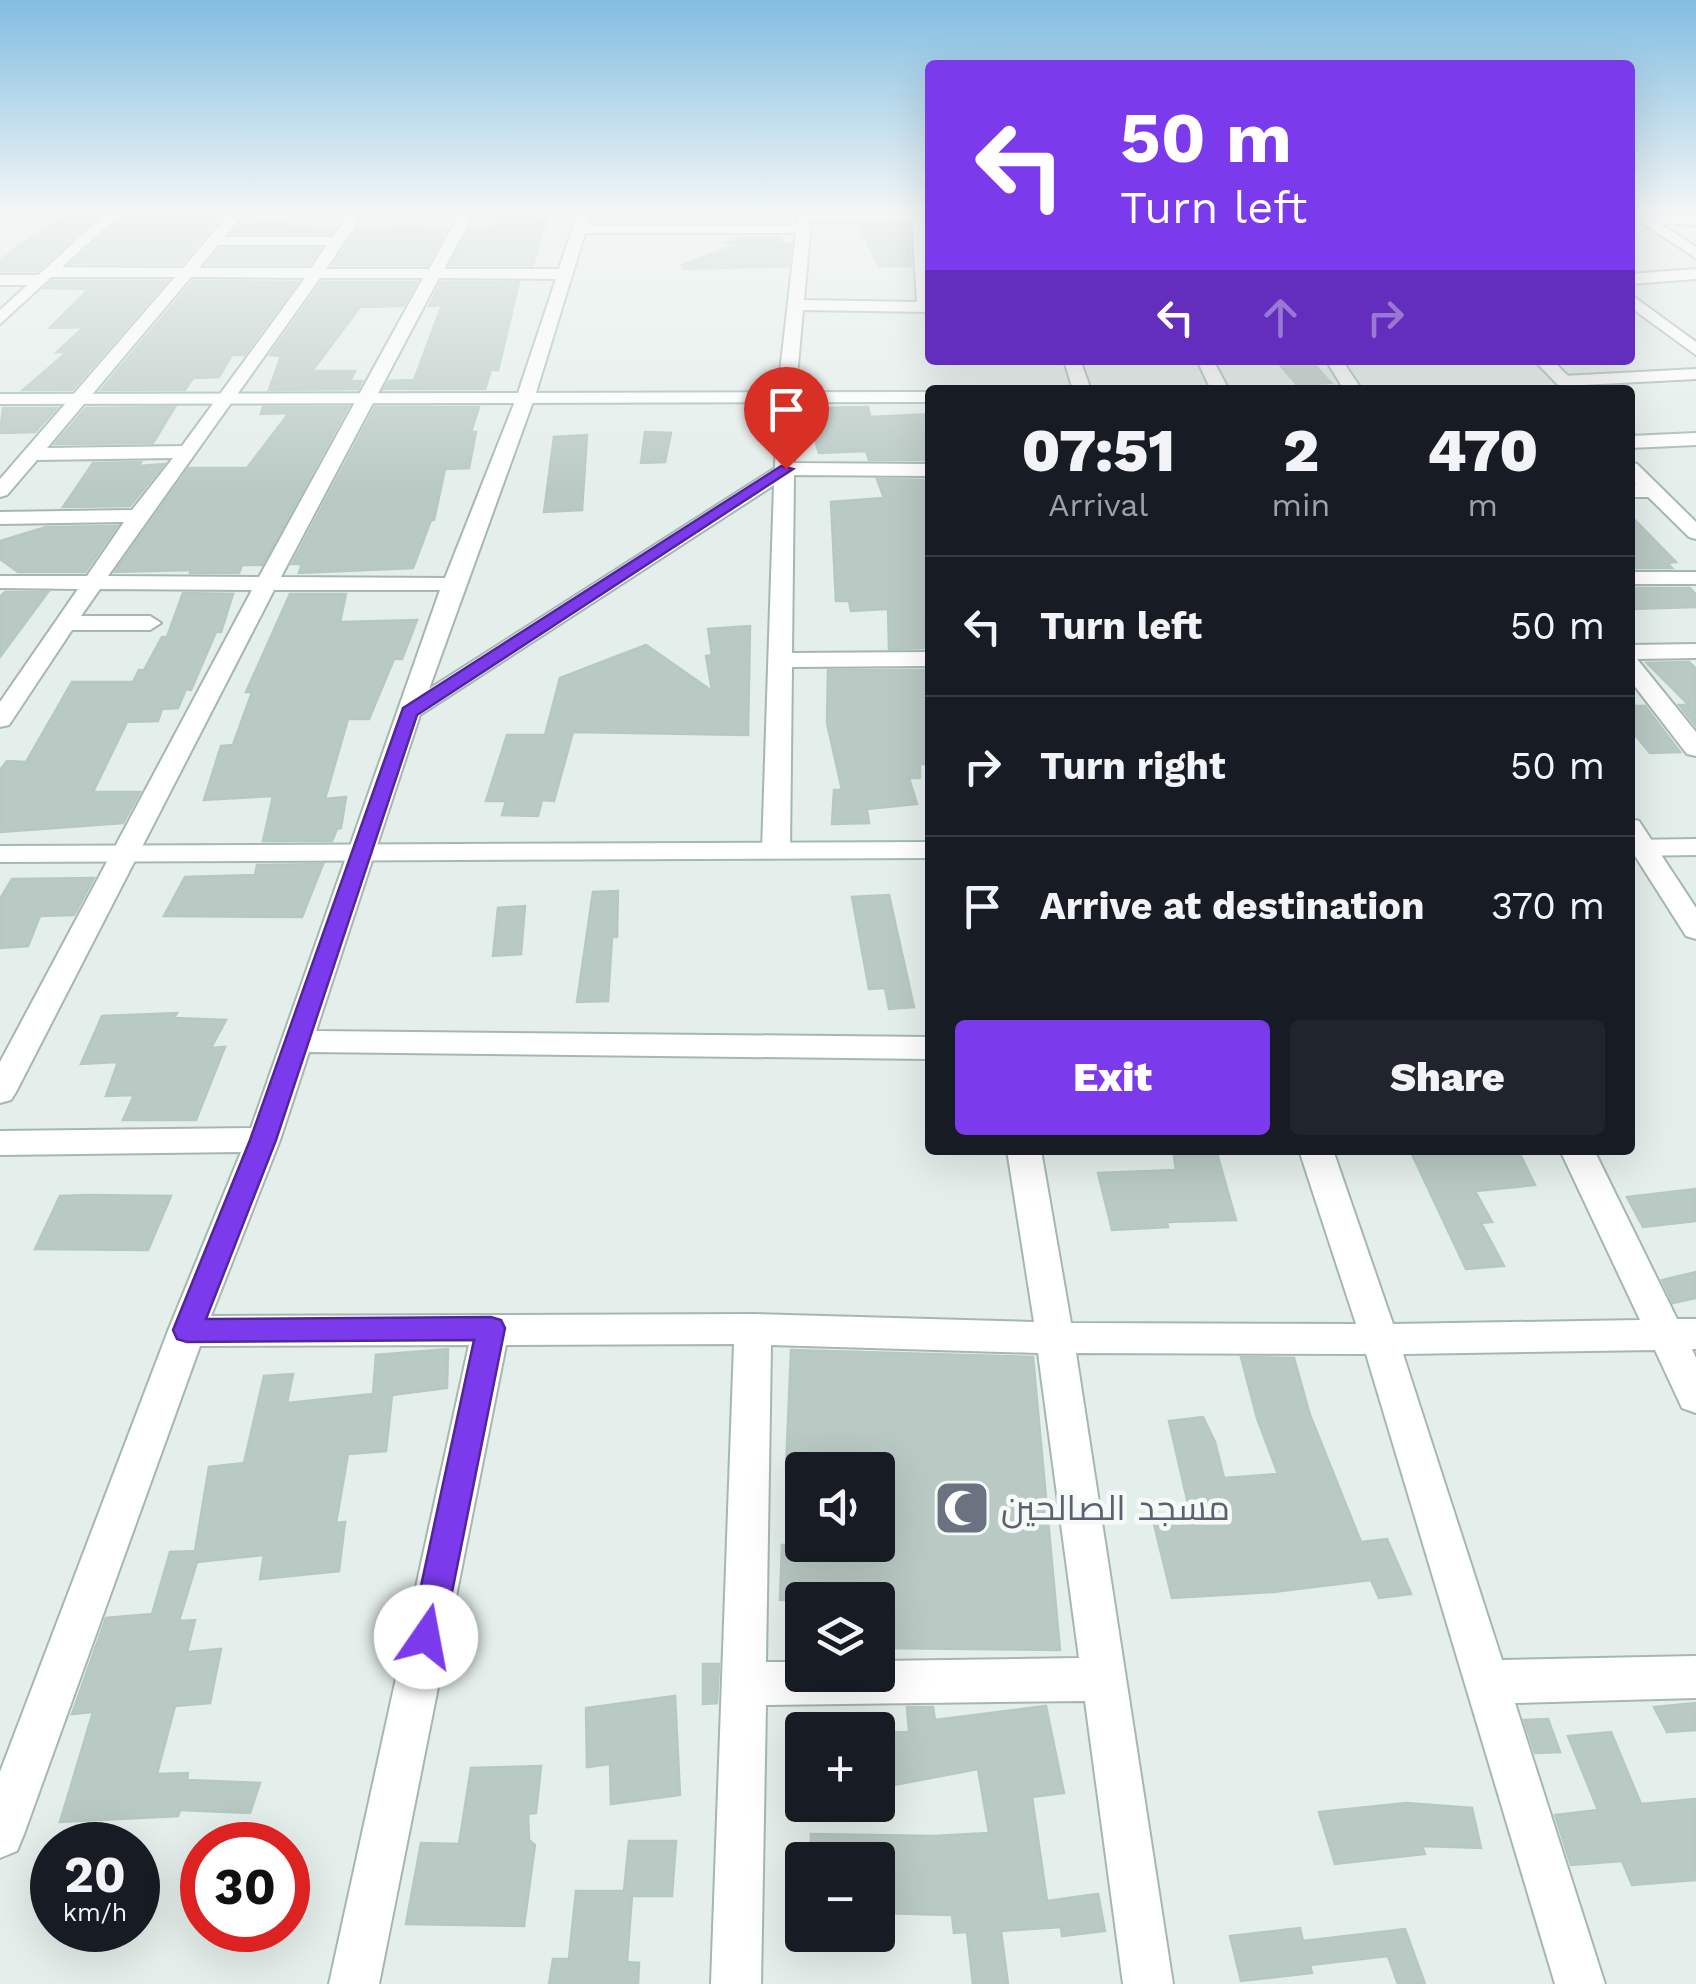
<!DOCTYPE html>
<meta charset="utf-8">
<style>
:root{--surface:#171b24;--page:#20242c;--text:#f1f3f6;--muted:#9ea1a6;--line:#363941;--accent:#7c3aed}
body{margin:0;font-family:"Work Sans",Cairo,sans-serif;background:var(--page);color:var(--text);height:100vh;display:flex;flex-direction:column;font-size:38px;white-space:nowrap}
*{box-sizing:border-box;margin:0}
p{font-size:32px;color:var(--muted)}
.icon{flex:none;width:55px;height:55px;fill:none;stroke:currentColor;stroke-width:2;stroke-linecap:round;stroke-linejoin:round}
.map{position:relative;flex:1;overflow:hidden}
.details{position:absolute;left:925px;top:385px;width:710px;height:770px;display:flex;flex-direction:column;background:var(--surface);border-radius:10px;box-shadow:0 10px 40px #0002}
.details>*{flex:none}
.banner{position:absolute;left:925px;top:60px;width:710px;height:305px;border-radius:10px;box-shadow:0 10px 40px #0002;background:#7c3aed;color:#fff;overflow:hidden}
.buttons{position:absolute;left:785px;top:1452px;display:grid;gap:20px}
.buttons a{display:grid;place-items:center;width:110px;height:110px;border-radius:10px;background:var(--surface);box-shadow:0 10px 40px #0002;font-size:50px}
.speed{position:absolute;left:30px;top:1822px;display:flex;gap:20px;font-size:50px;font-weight:700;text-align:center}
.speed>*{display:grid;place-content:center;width:130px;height:130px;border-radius:50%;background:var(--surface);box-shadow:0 10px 40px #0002;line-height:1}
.speed small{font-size:25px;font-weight:400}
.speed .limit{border:15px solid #d22;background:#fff;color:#111}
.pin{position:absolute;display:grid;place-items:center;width:85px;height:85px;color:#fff;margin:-102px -42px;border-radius:50% 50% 50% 0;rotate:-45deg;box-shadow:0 0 10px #0007}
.pin .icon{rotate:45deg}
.me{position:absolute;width:110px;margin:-55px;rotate:12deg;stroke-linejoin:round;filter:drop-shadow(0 0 8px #0008)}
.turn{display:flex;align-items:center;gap:35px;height:210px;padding:0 30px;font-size:45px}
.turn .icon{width:130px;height:130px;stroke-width:2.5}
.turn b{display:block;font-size:70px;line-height:85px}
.lanes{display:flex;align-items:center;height:95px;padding:0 30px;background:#0003;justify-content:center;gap:50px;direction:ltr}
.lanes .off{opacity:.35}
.eta{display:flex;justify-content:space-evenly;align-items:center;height:170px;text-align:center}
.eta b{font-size:60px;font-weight:800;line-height:70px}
.primary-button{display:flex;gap:20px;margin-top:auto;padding:20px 30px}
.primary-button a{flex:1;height:115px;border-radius:10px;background:var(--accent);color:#fff;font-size:40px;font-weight:800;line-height:115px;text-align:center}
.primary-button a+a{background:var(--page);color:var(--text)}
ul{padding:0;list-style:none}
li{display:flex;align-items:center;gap:30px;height:140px;padding:0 30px;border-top:2px solid var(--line)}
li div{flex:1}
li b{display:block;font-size:38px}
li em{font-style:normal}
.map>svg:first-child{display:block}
</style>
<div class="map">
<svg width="1696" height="1984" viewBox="0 0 1696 1984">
<rect width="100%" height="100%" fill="#e4eeea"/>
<path fill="#b9c9c3" stroke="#b6c9c1" stroke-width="2.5" d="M 223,214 L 181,264 L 72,263 L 123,215 Z
M 491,214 L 533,214 L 531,218 L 547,218 L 533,265 L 450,265 L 470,228 L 490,228 Z
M 64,216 L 98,216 L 37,271 L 0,271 L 0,262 L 19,245 Z
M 290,223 L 288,226 L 336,227 L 331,233 L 233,233 L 240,224 Z
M 908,224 L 911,266 L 879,266 L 859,225 Z
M 425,226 L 423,230 L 447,229 L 427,265 L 333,265 L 359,227 Z
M 741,237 L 781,237 L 782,243 L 791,245 L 788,266 L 683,269 L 682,265 L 736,245 L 727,242 Z
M 220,249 L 320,249 L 309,264 L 207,264 Z
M 53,281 L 167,281 L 72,390 L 23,390 L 67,352 L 57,352 L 84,327 L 50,328 L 89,289 L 45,288 Z
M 193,281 L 298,282 L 244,355 L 232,355 L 219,377 L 193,378 L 185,390 L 101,390 Z
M 322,282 L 417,282 L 403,306 L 360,307 L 312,371 L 355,371 L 350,381 L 362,381 L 358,389 L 269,390 L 281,356 L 270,355 Z
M 441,282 L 519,282 L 498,370 L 491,370 L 485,389 L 384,389 L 389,381 L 414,380 L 442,305 L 429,306 Z
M 1276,360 L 1310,360 L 1331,383 L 1297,385 Z
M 175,407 L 153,443 L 55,444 L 86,408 Z
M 263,407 L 348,407 L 262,565 L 242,565 L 239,573 L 190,573 L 191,570 L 115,572 L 189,468 L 247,468 L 289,413 L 261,414 Z
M 375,407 L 479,407 L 471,432 L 476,432 L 469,468 L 445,469 L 434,520 L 431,520 L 413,568 L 299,573 L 302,564 L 292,564 Z
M 868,407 L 870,417 L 930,414 L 930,460 L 869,460 L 866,451 L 819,453 L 809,419 L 828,417 L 823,408 Z
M 3,408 L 57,408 L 35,432 L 0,433 Z
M 645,432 L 671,433 L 665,462 L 641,463 Z
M 587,435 L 582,510 L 544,512 L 554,437 Z
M 141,462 L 139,466 L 164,464 L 130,506 L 63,507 L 93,463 Z
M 877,479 L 930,480 L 930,615 L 924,616 L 927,648 L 889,649 L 888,609 L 851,611 L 849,601 L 836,601 L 831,502 L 884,498 Z
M 1630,515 L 1676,562 L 1667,563 L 1672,568 L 1630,568 Z
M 117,526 L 85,572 L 18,572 L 0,559 L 0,541 L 46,527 Z
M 1630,588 L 1690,588 L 1696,595 L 1696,607 L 1630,609 Z
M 5,592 L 48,592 L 0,657 L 0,597 Z
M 183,593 L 233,594 L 221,632 L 216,632 L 191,690 L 186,689 L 178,708 L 162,709 L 158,721 L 127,722 L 93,792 L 140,792 L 123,823 L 0,832 L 0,770 L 7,761 L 26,762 L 72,682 L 133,682 L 139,670 L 144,670 L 162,637 L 167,637 Z
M 290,594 L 346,594 L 340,622 L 417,620 L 402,659 L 394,659 L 369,719 L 348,719 L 325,799 L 346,797 L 341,828 L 337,829 L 332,841 L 263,841 L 273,796 L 204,800 L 221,746 L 233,745 L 252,692 L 246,692 Z
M 750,626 L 748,735 L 573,732 L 554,801 L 542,800 L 538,816 L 502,815 L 506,801 L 486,801 L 507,735 L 545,735 L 560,678 L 646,645 L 712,691 L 706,656 L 712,655 L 708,629 Z
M 1689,662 L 1696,669 L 1696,726 L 1679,705 L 1689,705 L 1647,663 Z
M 828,670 L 930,670 L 930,764 L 920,764 L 920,778 L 909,778 L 917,804 L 867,809 L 869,823 L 832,824 L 834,790 L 842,790 L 827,723 Z
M 1630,706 L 1645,706 L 1680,752 L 1650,753 L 1630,729 Z
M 323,864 L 302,917 L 164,916 L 185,877 L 255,875 L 257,865 Z
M 94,878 L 74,915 L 40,916 L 28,946 L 0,948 L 0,899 L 12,879 Z
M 618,891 L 617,937 L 612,937 L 608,1001 L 577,1002 L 593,892 Z
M 889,895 L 897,931 L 914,1007 L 889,1009 L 885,988 L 869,989 L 852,897 Z
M 525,906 L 521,954 L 493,956 L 498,908 Z
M 177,1013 L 174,1018 L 226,1020 L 211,1048 L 225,1047 L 196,1120 L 123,1120 L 134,1095 L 106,1096 L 118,1062 L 81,1064 L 102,1016 Z
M 1173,1150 L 1216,1150 L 1236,1220 L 1167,1222 L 1168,1227 L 1112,1230 L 1098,1173 L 1176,1170 Z
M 1410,1150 L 1518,1150 L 1535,1185 L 1475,1191 L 1492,1222 L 1481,1223 L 1504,1266 L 1466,1269 Z
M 1696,1189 L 1696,1221 L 1643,1227 L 1627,1197 Z
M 88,1195 L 171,1196 L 148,1250 L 35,1249 L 60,1196 Z
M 1696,1272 L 1696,1298 L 1673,1303 L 1662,1280 Z
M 448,1349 L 447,1388 L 392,1395 L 386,1451 L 348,1454 L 336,1523 L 345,1522 L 339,1571 L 260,1579 L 264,1555 L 197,1562 L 179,1621 L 195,1620 L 187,1652 L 221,1649 L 210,1703 L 175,1706 L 157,1774 L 188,1773 L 187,1780 L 260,1783 L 250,1813 L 180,1810 L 178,1816 L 60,1822 L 93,1712 L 72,1714 L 106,1618 L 152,1614 L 170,1552 L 195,1551 L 209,1467 L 244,1463 L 264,1376 L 293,1374 L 287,1403 L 373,1394 L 376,1355 Z
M 791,1350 L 1033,1357 L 1060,1650 L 878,1648 L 878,1600 L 780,1600 L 782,1545 L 878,1545 L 878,1470 L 786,1470 Z
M 1241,1357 L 1294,1358 L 1310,1415 L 1361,1542 L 1387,1539 L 1411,1594 L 1379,1598 L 1371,1580 L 1273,1592 L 1172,1598 L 1154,1524 L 1192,1521 L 1169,1421 L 1203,1417 L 1215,1442 L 1224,1478 L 1278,1474 L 1257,1418 Z
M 703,1664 L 719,1664 L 717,1703 L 703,1704 Z
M 675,1696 L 680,1795 L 611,1804 L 610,1764 L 587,1767 L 586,1708 Z
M 1696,1703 L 1696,1730 L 1667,1732 L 1654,1707 Z
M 1046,1706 L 1064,1793 L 1032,1797 L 1047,1901 L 1098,1894 L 1105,1931 L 1062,1936 L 1061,1927 L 1001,1931 L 1008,1984 L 973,1984 L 967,1932 L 954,1933 L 952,1915 L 878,1913 L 878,1860 L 810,1860 L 811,1834 L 934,1836 L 989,1833 L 978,1769 L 878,1788 L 878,1733 L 909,1732 L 907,1707 L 933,1707 L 935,1720 Z
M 1548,1719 L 1560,1752 L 1535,1753 L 1524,1720 Z
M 1611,1732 L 1641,1804 L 1696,1799 L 1696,1880 L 1632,1885 L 1622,1861 L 1571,1865 L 1555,1815 L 1598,1810 L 1568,1736 Z
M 541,1766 L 536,1813 L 528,1814 L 529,1840 L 535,1845 L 524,1926 L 406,1924 L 421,1843 L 459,1844 L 471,1768 Z
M 1406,1803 L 1472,1808 L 1481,1848 L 1422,1846 L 1425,1854 L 1335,1864 L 1319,1812 Z
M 629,1841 L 676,1841 L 672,1896 L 632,1896 L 627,1962 L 639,1963 L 638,1984 L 549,1984 L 553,1959 L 569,1959 L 576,1891 L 624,1891 Z
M 1300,1928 L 1303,1941 L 1405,1929 L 1425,1984 L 1398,1984 L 1388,1956 L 1310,1965 L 1312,1973 L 1241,1981 L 1230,1936 Z"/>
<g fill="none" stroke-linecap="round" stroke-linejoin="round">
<g stroke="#a6b7b1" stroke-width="4">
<path id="street" d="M 229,214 L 244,214 L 225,237 L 333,237 L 349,214 L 363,214 L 326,269 L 429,269 L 460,214 L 474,214 L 444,269 L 559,269 L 577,214 L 591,214 L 588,225 L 797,225 L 798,214 L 930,214 L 930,220 L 926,220 L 930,312 L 803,310 L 795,398 L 794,463 L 930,464 L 930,476 L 794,475 L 792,653 L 930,652 L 930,666 L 792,667 L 790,851 L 786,857 L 766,857 L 762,851 L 774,485 L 420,715 L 316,1031 L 930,1037 L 930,1059 L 309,1052 L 280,1140 L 211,1316 L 753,1314 L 1034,1322 L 1007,1150 L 1041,1150 L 1071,1323 L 1356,1324 L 1299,1150 L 1333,1150 L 1393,1324 L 1640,1320 L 1560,1150 L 1594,1150 L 1677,1319 L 1696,1319 L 1696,1349 L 1692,1349 L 1696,1358 L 1696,1413 L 1682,1408 L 1655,1350 L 1403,1354 L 1502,1660 L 1696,1656 L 1696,1698 L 1515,1703 L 1605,1984 L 1555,1984 L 1366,1354 L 1076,1353 L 1173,1984 L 1123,1984 L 1085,1701 L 766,1705 L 761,1984 L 711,1984 L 734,1344 L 506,1345 L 379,1984 L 329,1984 L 469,1345 L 200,1346 L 24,1834 L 17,1851 L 0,1858 L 0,1772 L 168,1331 L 241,1152 L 0,1155 L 0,1131 L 251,1128 L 440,590 L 274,590 L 16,1092 L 11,1100 L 0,1103 L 0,1062 L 252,590 L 100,589 L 81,616 L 150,616 L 161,623 L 150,630 L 72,630 L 9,725 L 0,727 L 0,702 L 78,589 L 0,588 L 0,576 L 87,576 L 124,522 L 0,524 L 0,512 L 132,510 L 173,458 L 37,460 L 7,495 L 0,497 L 0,479 L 175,277 L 52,277 L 44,272 L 52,267 L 183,268 ZM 912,220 L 917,302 L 804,300 L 811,221 ZM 585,233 L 796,233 L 777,398 L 775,468 L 429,689 L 535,396 ZM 218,245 L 327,245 L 311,268 L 199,268 ZM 191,277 L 305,278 L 182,446 L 47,448 ZM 320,278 L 423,278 L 259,577 L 108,576 ZM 439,278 L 556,279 L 517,396 L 445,578 L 281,577 ZM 771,1345 L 1038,1353 L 1079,1658 L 878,1661 L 878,1675 L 802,1675 L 802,1662 L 766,1662 Z
M 1651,214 L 1696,217 L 1696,225 L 1659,223 L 1696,247 L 1696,258 L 1630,215 Z
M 1696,269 L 1696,279 L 1630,284 L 1630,274 Z
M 0,275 L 41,275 L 49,280 L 41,285 L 0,285 Z
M 1630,294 L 1696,342 L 1696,355 L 1630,307 Z
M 1064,360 L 1080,360 L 1091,390 L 1073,390 Z
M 1197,360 L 1213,360 L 1229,390 L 1211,390 Z
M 1326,360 L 1342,360 L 1362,390 L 1344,390 Z
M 1696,369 L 1696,379 L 1563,386 L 1554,381 L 1563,376 Z
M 1696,433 L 1696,445 L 1630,448 L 1630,436 Z
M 1630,485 L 1654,485 L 1664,491 L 1654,497 L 1630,497 Z
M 1630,572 L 1696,572 L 1696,584 L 1630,584 Z
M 1696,644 L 1696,658 L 1637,659 L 1696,732 L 1696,756 L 1687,754 L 1630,680 L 1630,645 Z
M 1630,819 L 1639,821 L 1696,908 L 1696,939 L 1686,936 L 1630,848 Z"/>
</g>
<g stroke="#a2bbb2" stroke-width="4">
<path id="secondary" d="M 105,214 L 120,214 L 0,324 L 0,310 Z
M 1534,360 L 1552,360 L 1582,390 L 1563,390 Z
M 930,392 L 930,402 L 0,404 L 0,394 Z
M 1630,462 L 1637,464 L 1696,522 L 1696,539 L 1689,537 L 1630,479 Z
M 1696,839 L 1696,855 L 1630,856 L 1630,840 Z
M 930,842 L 930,858 L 0,862 L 0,846 Z"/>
</g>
<use href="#street" fill="#fff" fill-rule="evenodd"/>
<use href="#secondary" fill="#fff" fill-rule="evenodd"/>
</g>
<linearGradient id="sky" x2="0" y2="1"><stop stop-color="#82bde1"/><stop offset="0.43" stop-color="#f3f7f6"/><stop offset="1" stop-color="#f3f7f6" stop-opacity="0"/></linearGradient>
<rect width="1696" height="492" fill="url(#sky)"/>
<path fill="#7c3aed" stroke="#51269a" stroke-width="2.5" d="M 781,466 L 793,469 L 417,715 L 276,1140 L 206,1319 L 491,1317 L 501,1320 L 505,1328 L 443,1637 L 438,1648 L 426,1652 L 415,1648 L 410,1637 L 474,1340 L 187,1342 L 177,1339 L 173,1330 L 250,1140 L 403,708 Z"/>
<defs>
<g id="mosque-square" transform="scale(2.875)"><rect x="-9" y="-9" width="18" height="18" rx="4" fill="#6b7280" stroke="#f5faf8"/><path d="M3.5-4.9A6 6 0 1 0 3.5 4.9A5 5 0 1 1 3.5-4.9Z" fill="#fff"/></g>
</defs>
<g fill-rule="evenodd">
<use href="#mosque-square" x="962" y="1508"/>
</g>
<g text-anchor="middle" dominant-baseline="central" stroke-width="9" stroke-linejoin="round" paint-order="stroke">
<g font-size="35" fill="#5b616d" stroke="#f5faf8" text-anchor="start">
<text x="1001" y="1508">مسجد الصالحين</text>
</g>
</g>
</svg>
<div class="buttons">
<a><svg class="icon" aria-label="sound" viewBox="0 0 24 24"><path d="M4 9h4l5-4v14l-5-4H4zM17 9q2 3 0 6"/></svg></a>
<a><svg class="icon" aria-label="layers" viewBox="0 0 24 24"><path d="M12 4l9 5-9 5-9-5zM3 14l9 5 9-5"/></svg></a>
<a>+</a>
<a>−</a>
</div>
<div class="speed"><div>20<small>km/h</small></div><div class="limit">30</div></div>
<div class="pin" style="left:786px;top:469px;background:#d93025"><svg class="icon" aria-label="arrive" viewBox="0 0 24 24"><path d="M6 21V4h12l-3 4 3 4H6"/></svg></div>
<svg class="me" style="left:426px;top:1637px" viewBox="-20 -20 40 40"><circle r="19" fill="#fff"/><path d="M0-13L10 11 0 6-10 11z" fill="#7c3aed"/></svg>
<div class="banner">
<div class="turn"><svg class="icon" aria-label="left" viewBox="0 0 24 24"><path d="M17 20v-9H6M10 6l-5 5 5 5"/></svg><div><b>50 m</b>Turn left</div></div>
<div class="lanes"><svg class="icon" aria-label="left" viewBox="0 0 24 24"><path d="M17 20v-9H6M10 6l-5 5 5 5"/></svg><svg class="icon off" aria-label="ahead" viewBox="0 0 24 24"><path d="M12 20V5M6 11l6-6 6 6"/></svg><svg class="icon off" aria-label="right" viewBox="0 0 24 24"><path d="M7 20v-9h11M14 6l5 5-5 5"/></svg></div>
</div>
<section class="details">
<div class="eta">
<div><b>07:51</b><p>Arrival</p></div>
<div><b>2</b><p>min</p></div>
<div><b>470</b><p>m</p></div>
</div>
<ul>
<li><svg class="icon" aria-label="left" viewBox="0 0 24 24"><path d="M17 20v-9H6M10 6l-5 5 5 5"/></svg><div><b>Turn left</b></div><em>50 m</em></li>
<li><svg class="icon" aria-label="right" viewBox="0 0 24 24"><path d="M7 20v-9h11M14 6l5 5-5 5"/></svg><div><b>Turn right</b></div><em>50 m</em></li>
<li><svg class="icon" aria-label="arrive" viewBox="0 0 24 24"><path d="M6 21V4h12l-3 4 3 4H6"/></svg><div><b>Arrive at destination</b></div><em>370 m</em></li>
</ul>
<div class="primary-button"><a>Exit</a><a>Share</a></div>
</section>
</div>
